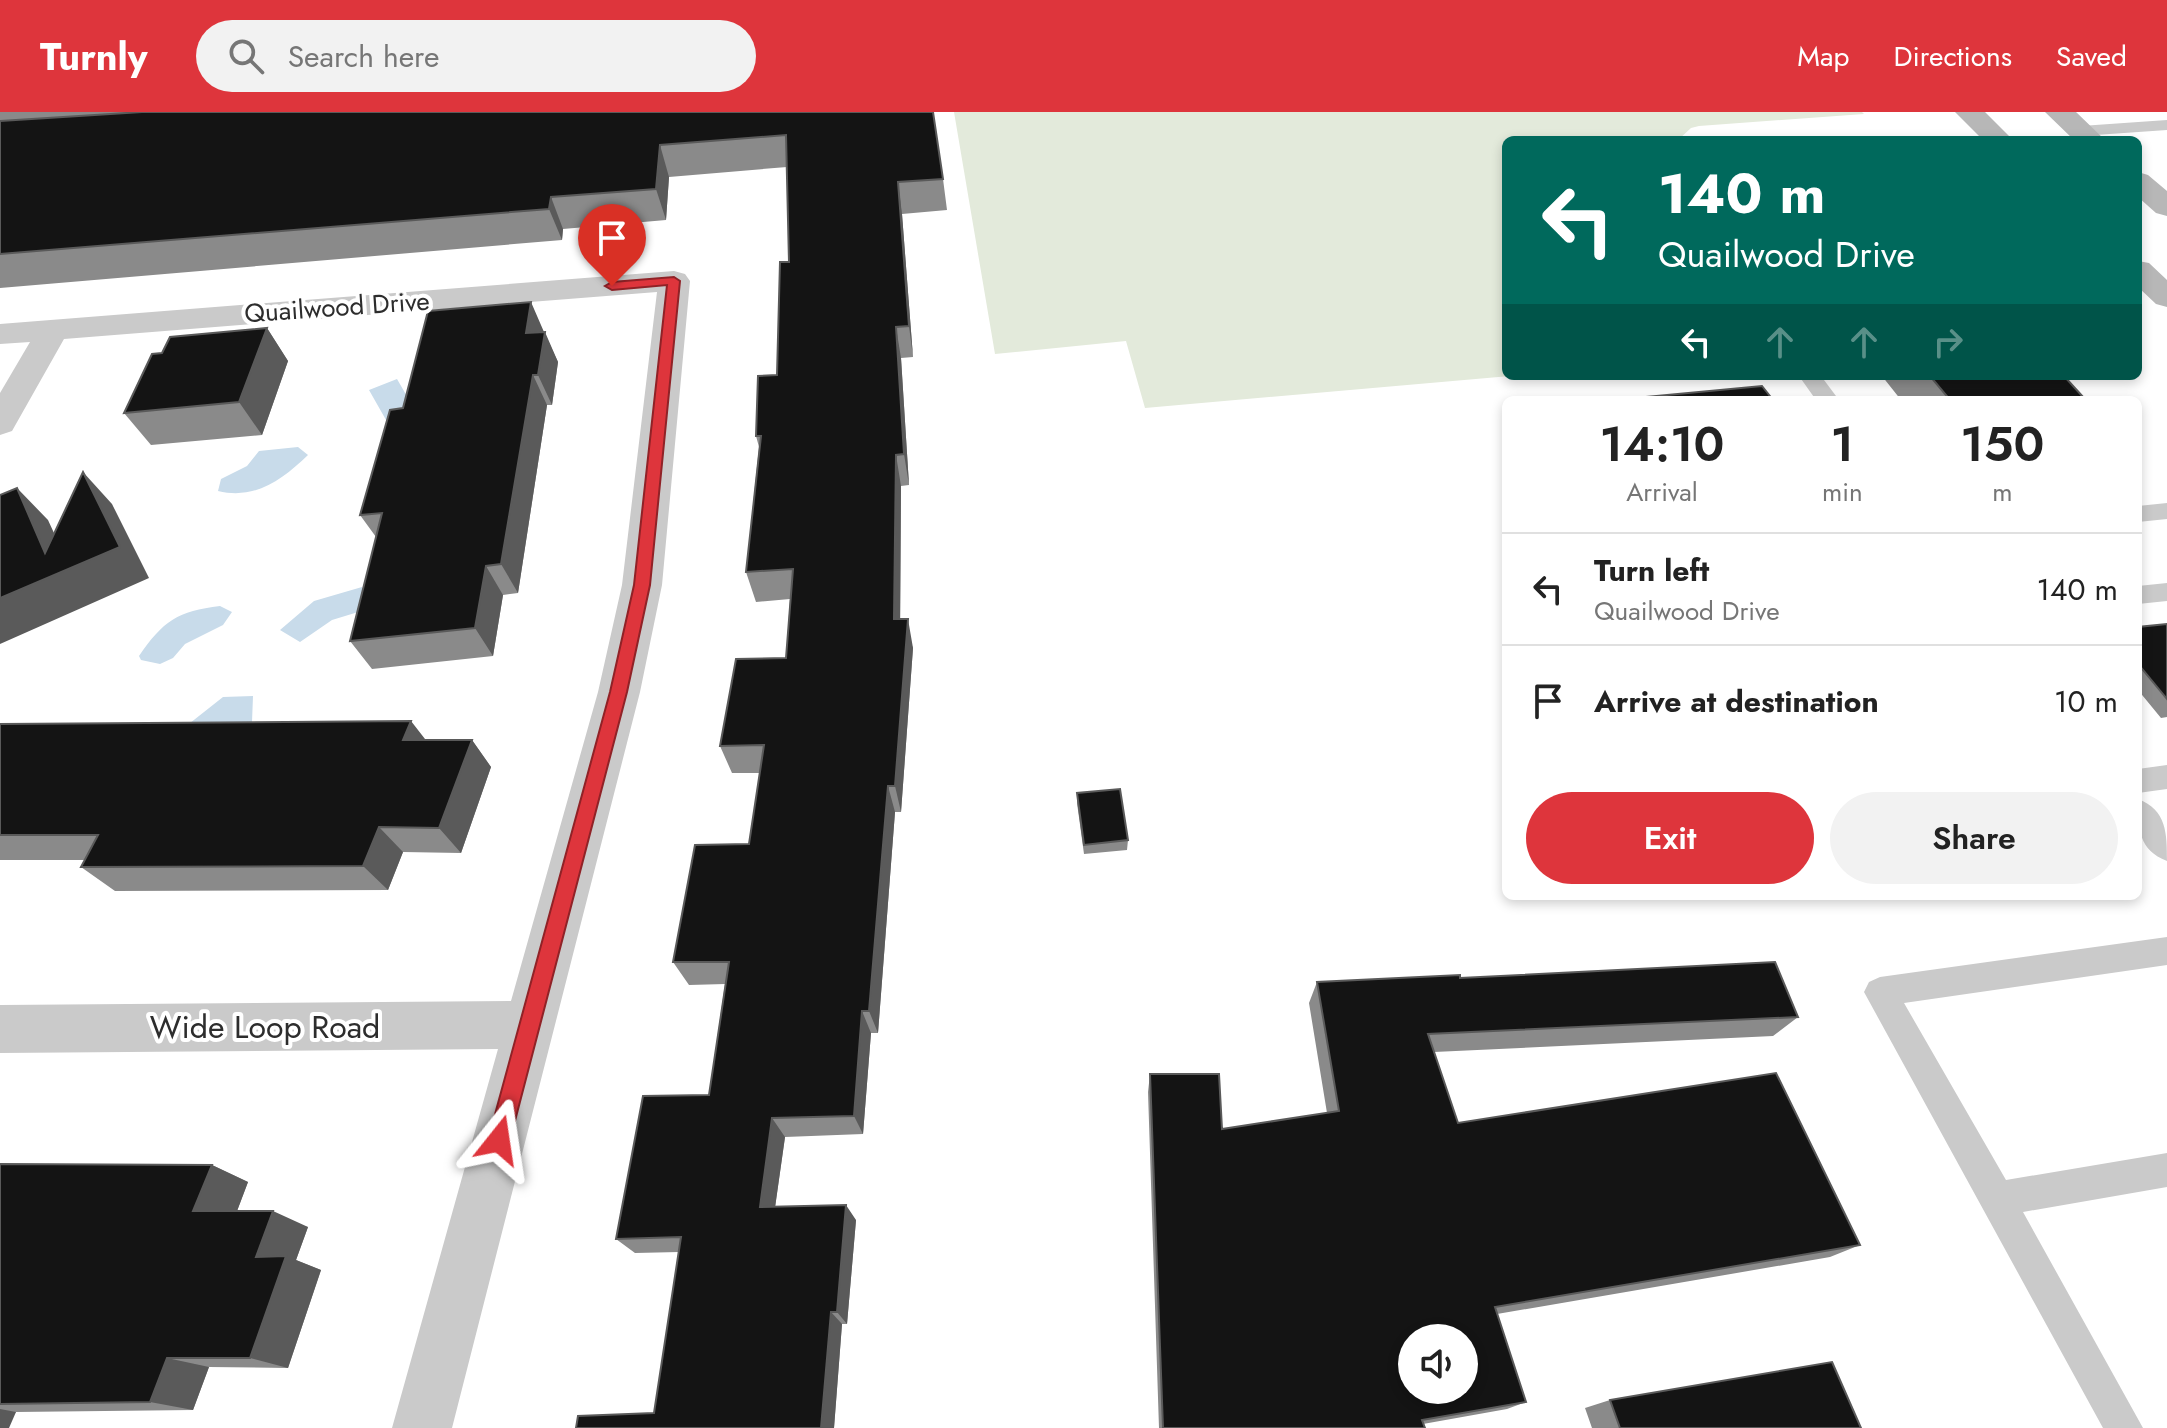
<!DOCTYPE html>
<style>
:root{--surface:#fff;--page:#f2f2f2;--text:#222;--muted:#767676;--line:#e0e0e0;--accent:#de353c}
body{margin:0;font-family:Jost,sans-serif;background:var(--page);color:var(--text);height:100vh;display:flex;flex-direction:column;font-size:30px;white-space:nowrap}
*{box-sizing:border-box;margin:0}
p{font-size:26px;color:var(--muted)}
.icon{flex:none;width:44px;height:44px;fill:none;stroke:currentColor;stroke-width:2;stroke-linecap:round;stroke-linejoin:round}
.map{position:relative;flex:1;overflow:hidden}
.panel{position:absolute;left:1502px;top:284px;width:640px;height:504px;display:flex;flex-direction:column;background:var(--surface);border-radius:12px;box-shadow:0 4px 12px #0003}
.panel>*{flex:none}
.hud{position:absolute;left:1502px;top:24px;width:640px;height:244px;border-radius:12px;box-shadow:0 4px 12px #0003;background:#00695c;color:#fff;overflow:hidden}
.controls{position:absolute;left:1398px;top:1212px;display:grid;gap:16px}
.controls a{display:grid;place-items:center;width:80px;height:80px;border-radius:50%;background:var(--surface);box-shadow:0 4px 12px #0003;font-size:40px}
.pin{position:absolute;display:grid;place-items:center;width:68px;height:68px;color:#fff;margin:-82px -34px;border-radius:50% 50% 50% 0;rotate:-45deg;box-shadow:0 0 8px #0007}
.pin .icon{rotate:45deg}
.me{position:absolute;width:88px;margin:-44px;rotate:15deg;stroke-linejoin:round;filter:drop-shadow(0 0 6px #0008)}
.turn{display:flex;align-items:center;gap:28px;height:168px;padding:0 24px;font-size:36px}
.turn .icon{width:104px;height:104px;stroke-width:2.5}
.turn b{display:block;font-size:56px;line-height:68px}
.lanes{display:flex;align-items:center;height:76px;padding:0 24px;background:#0003;justify-content:center;gap:40px;direction:ltr}
.lanes .off{opacity:.35}
.eta{display:flex;justify-content:space-evenly;align-items:center;height:136px;text-align:center}
.eta b{font-size:48px;font-weight:600;line-height:56px}
.action{display:flex;gap:16px;margin-top:auto;padding:16px 24px}
.action a{flex:1;height:92px;border-radius:48px;background:var(--accent);color:#fff;font-size:32px;font-weight:600;line-height:92px;text-align:center}
.action a+a{background:var(--page);color:var(--text)}
ul{padding:0;list-style:none}
li{display:flex;align-items:center;gap:24px;height:112px;padding:0 24px;border-top:2px solid var(--line)}
li div{flex:1}
li b{display:block;font-size:30px}
li em{font-style:normal}
header{display:flex;align-items:center;gap:48px;box-sizing:border-box;height:112px;padding:0 40px;background:var(--accent);color:#fff}
header strong{font-size:38px}
nav{display:flex;gap:44px;margin-inline-start:auto;font-size:28px}
.search{width:560px;height:72px;background:var(--page);display:flex;align-items:center;gap:20px;box-sizing:border-box;padding:0 28px;border-radius:44px;color:var(--muted);font-size:30px}
.map>svg:first-child{display:block}
</style>
<header>
<strong>Turnly</strong>
<div class="search"><svg class="icon" aria-label="search" viewBox="0 0 24 24"><circle cx="10" cy="10" r="6"/><path d="M15 15l6 6"/></svg>Search here</div>
<nav><a>Map</a><a>Directions</a><a>Saved</a></nav>
</header>
<div class="map">
<svg width="2167" height="1316" viewBox="0 0 2167 1316">
<rect width="100%" height="100%" fill="#fff"/>
<path fill="#e3eadb" d="M 954,0 L 1862,0 L 1864,2 L 1699,14 L 1691,16 L 1678,28 L 1506,28 L 1506,264 L 1510,264 L 1145,296 L 1126,229 L 995,242 Z"/>
<path fill="#c8dbea" d="M 397,267 L 419,305 L 390,315 L 369,278 Z
M 298,335 L 308,343 C 282,368 255,388 218,379 L 221,367 L 247,354 L 259,339 Z
M 362,475 L 368,497 L 332,508 L 300,530 L 280,518 L 314,489 Z
M 220,494 L 232,500 L 223,513 L 185,532 L 173,546 L 160,552 L 141,548 L 139,544 C 163,509 178,499 220,494 Z
M 253,584 L 252,610 L 233,625 L 166,630 L 223,585 Z"/>
<g fill="none" stroke-linecap="round" stroke-linejoin="round">
<path fill="#cacaca" fill-rule="evenodd" d="M 2167,8 L 2167,18 L 2081,24 L 2072,19 L 2081,14 Z
M 1799,264 L 1821,264 L 1839,288 L 1816,288 Z
M 2167,391 L 2167,407 L 2138,410 L 2138,394 Z
M 2167,471 L 2167,489 L 2138,492 L 2138,474 Z
M 2167,653 L 2167,677 L 2138,681 L 2138,657 Z
M 2138,687 C 2167,698 2167,722 2167,749 C 2137,738 2138,713 2138,687 Z
M 2167,825 L 2167,853 L 1904,891 L 2006,1068 L 2167,1041 L 2167,1075 L 2023,1100 L 2143,1316 L 2103,1316 L 1864,880 L 1869,870 L 1880,865 Z"/>
<path fill="#cacaca" fill-rule="evenodd" d="M 674,159 L 685,162 L 690,169 L 662,473 L 640,580 L 452,1316 L 392,1316 L 498,937 L 0,941 L 0,893 L 511,889 L 598,580 L 622,473 L 657,180 L 64,227 L 12,319 L 0,323 L 0,281 L 30,230 L 0,232 L 0,212 Z"/>
<path fill="#b7b7b7" fill-rule="evenodd" d="M 1955,0 L 1985,0 L 2013,28 L 1983,28 Z
M 2045,0 L 2076,0 L 2105,28 L 2074,28 Z
M 2138,60 L 2148,63 L 2167,79 L 2167,104 L 2156,101 L 2138,85 Z
M 2138,149 L 2149,151 L 2167,168 L 2167,195 L 2156,192 L 2138,175 Z"/>
</g>
<path fill="#8a8a8a" d="M 0,0 L 933,0 L 943,67 L 947,98 L 902,102 L 913,245 L 901,246 L 909,373 L 901,374 L 900,507 L 913,536 L 901,700 L 895,700 L 878,921 L 871,921 L 863,1022 L 785,1025 L 775,1095 L 856,1108 L 847,1212 L 842,1212 L 834,1316 L 576,1316 L 654,1301 L 679,1140 L 635,1141 L 616,1127 L 709,983 L 725,872 L 689,873 L 673,850 L 749,732 L 760,661 L 732,661 L 720,634 L 786,546 L 790,487 L 756,490 L 746,460 L 759,335 L 756,324 L 777,263 L 789,150 L 787,55 L 669,65 L 666,108 L 563,117 L 562,128 L 0,176 Z
M 267,216 L 288,249 L 262,323 L 151,333 L 124,301 L 162,241 Z
M 544,220 L 558,250 L 552,293 L 547,293 L 518,481 L 503,483 L 493,544 L 372,557 L 350,529 L 376,425 L 360,403 L 403,296 Z
M 1882,264 L 2064,264 L 2084,286 L 2083,288 L 1901,288 Z
M 2167,512 L 2167,605 L 2161,606 L 2138,578 L 2138,515 Z
M 0,612 L 426,628 L 472,628 L 491,655 L 461,741 L 403,740 L 388,778 L 115,779 L 81,755 L 85,748 L 0,748 Z
M 1077,681 L 1128,728 L 1127,738 L 1084,742 L 1077,691 Z
M 1460,866 L 1798,905 L 1773,924 L 1434,940 L 1458,1011 L 1860,1133 L 1830,1145 L 1497,1202 L 1526,1290 L 1507,1297 L 1423,1312 L 1425,1316 L 1159,1316 L 1148,980 L 1150,962 L 1222,1017 L 1327,1001 L 1309,891 L 1317,870 Z
M 0,1052 L 212,1053 L 248,1070 L 237,1099 L 308,1115 L 296,1148 L 321,1158 L 288,1256 L 209,1255 L 193,1298 L 16,1300 L 0,1316 Z
M 1610,1288 L 1861,1316 L 1592,1316 L 1585,1296 Z"/>
<path fill="#5a5a5a" d="M 660,33 L 669,65 L 666,108 L 656,77 Z
M 898,70 L 902,102 L 913,245 L 909,214 Z
M 551,85 L 563,117 L 562,128 L 549,97 Z
M 531,190 L 544,220 L 526,221 Z
M 896,215 L 901,246 L 909,373 L 904,342 Z
M 267,216 L 288,249 L 262,323 L 239,290 Z
M 545,220 L 558,250 L 552,293 L 538,263 Z
M 533,263 L 547,293 L 518,481 L 501,452 Z
M 896,343 L 901,374 L 900,536 L 894,507 Z
M 83,360 L 112,392 L 149,466 L 0,532 L 0,486 L 45,441 L 17,376 L 48,408 L 70,456 Z
M 486,454 L 503,483 L 493,544 L 475,516 Z
M 908,507 L 913,536 L 901,700 L 895,674 Z
M 411,609 L 432,636 L 403,628 Z
M 472,628 L 491,655 L 461,741 L 439,716 Z
M 888,674 L 895,700 L 878,921 L 869,899 Z
M 379,715 L 403,740 L 388,778 L 363,754 Z
M 862,899 L 871,921 L 863,1022 L 854,1004 Z
M 772,1006 L 785,1025 L 773,1110 L 760,1095 Z
M 212,1053 L 248,1070 L 231,1115 L 193,1099 Z
M 846,1093 L 856,1108 L 847,1212 L 837,1200 Z
M 273,1099 L 308,1115 L 296,1148 L 321,1158 L 288,1256 L 250,1246 L 256,1145 Z
M 831,1200 L 842,1212 L 834,1316 L 821,1316 Z
M 167,1246 L 209,1255 L 193,1298 L 150,1290 Z
M 0,1297 L 16,1300 L 9,1316 L 0,1316 Z"/>
<path fill="#141414" stroke="#5a5a5a" stroke-width="2" fill-rule="evenodd" d="M 142,0 L 933,0 L 943,67 L 898,70 L 909,214 L 896,215 L 904,342 L 896,343 L 894,507 L 908,507 L 895,674 L 888,674 L 869,899 L 862,899 L 854,1004 L 772,1006 L 760,1095 L 846,1093 L 837,1200 L 831,1200 L 821,1316 L 576,1316 L 578,1304 L 654,1301 L 681,1125 L 616,1127 L 643,984 L 709,983 L 729,850 L 673,850 L 695,733 L 749,732 L 764,633 L 720,634 L 736,547 L 786,546 L 793,457 L 746,460 L 761,324 L 756,324 L 758,264 L 777,263 L 780,150 L 789,150 L 786,23 L 660,33 L 656,77 L 551,85 L 549,97 L 0,142 L 0,9 Z
M 531,190 L 526,221 L 545,220 L 538,263 L 533,263 L 501,452 L 486,454 L 475,516 L 350,529 L 382,401 L 360,403 L 390,298 L 403,296 L 428,199 Z
M 267,216 L 239,290 L 124,301 L 152,242 L 162,241 L 170,225 Z
M 1930,264 L 2064,264 L 2084,286 L 2065,288 L 1950,288 Z
M 1762,274 L 1773,288 L 1614,288 Z
M 83,360 L 120,435 L 0,486 L 0,383 L 17,376 L 45,441 Z
M 2167,512 L 2167,587 L 2138,552 L 2138,515 Z
M 411,609 L 403,628 L 472,628 L 439,716 L 379,715 L 363,754 L 81,755 L 98,723 L 0,723 L 0,612 Z
M 1120,677 L 1128,728 L 1084,733 L 1077,681 Z
M 1775,850 L 1798,905 L 1428,922 L 1458,1011 L 1776,961 L 1860,1133 L 1495,1195 L 1526,1290 L 1422,1308 L 1425,1316 L 1163,1316 L 1150,962 L 1219,962 L 1222,1017 L 1339,999 L 1317,870 L 1460,863 L 1460,866 ZM 1412,1226 L 1464,1226 L 1464,1278 L 1412,1278 Z
M 0,1052 L 212,1053 L 193,1099 L 273,1099 L 256,1145 L 286,1144 L 250,1246 L 167,1246 L 150,1290 L 0,1292 Z
M 1832,1250 L 1861,1316 L 1620,1316 L 1610,1288 Z"/>
<path fill="#de353c" stroke="#902227" stroke-width="2" d="M 674,165 L 680,169 L 650,473 L 627,580 L 510,1028 L 507,1036 L 499,1039 L 491,1036 L 488,1028 L 610,580 L 634,473 L 667,173 L 612,178 L 605,174 L 612,170 Z"/>
<g text-anchor="middle" dominant-baseline="central" stroke-width="8" stroke-linejoin="round" paint-order="stroke">
<g font-size="26" fill="#2d2d2d" stroke="#fff">
<text transform="translate(337 195) rotate(-4)">Quailwood Drive</text>
</g>
<g font-size="32" fill="#2d2d2d" stroke="#fff">
<text x="265" y="915">Wide Loop Road</text>
</g>
</g>
</svg>
<div class="controls">
<a><svg class="icon" aria-label="sound" viewBox="0 0 24 24"><path d="M4 9h4l5-4v14l-5-4H4zM17 9q2 3 0 6"/></svg></a>
</div>
<div class="pin" style="left:612px;top:174px;background:#d93025"><svg class="icon" aria-label="arrive" viewBox="0 0 24 24"><path d="M6 21V4h12l-3 4 3 4H6"/></svg></div>
<svg class="me" style="left:499px;top:1028px" viewBox="-20 -20 40 40"><path d="M0-17L14 15 0 8-14 15z" fill="#de353c" stroke="#fff" stroke-width="4"/></svg>
<div class="hud">
<div class="turn"><svg class="icon" aria-label="left" viewBox="0 0 24 24"><path d="M17 20v-9H6M10 6l-5 5 5 5"/></svg><div><b>140 m</b>Quailwood Drive</div></div>
<div class="lanes"><svg class="icon" aria-label="left" viewBox="0 0 24 24"><path d="M17 20v-9H6M10 6l-5 5 5 5"/></svg><svg class="icon off" aria-label="ahead" viewBox="0 0 24 24"><path d="M12 20V5M6 11l6-6 6 6"/></svg><svg class="icon off" aria-label="ahead" viewBox="0 0 24 24"><path d="M12 20V5M6 11l6-6 6 6"/></svg><svg class="icon off" aria-label="right" viewBox="0 0 24 24"><path d="M7 20v-9h11M14 6l5 5-5 5"/></svg></div>
</div>
<section class="panel">
<div class="eta">
<div><b>14:10</b><p>Arrival</p></div>
<div><b>1</b><p>min</p></div>
<div><b>150</b><p>m</p></div>
</div>
<ul>
<li><svg class="icon" aria-label="left" viewBox="0 0 24 24"><path d="M17 20v-9H6M10 6l-5 5 5 5"/></svg><div><b>Turn left</b><p>Quailwood Drive</p></div><em>140 m</em></li>
<li><svg class="icon" aria-label="arrive" viewBox="0 0 24 24"><path d="M6 21V4h12l-3 4 3 4H6"/></svg><div><b>Arrive at destination</b></div><em>10 m</em></li>
</ul>
<div class="action"><a>Exit</a><a>Share</a></div>
</section>
</div>
